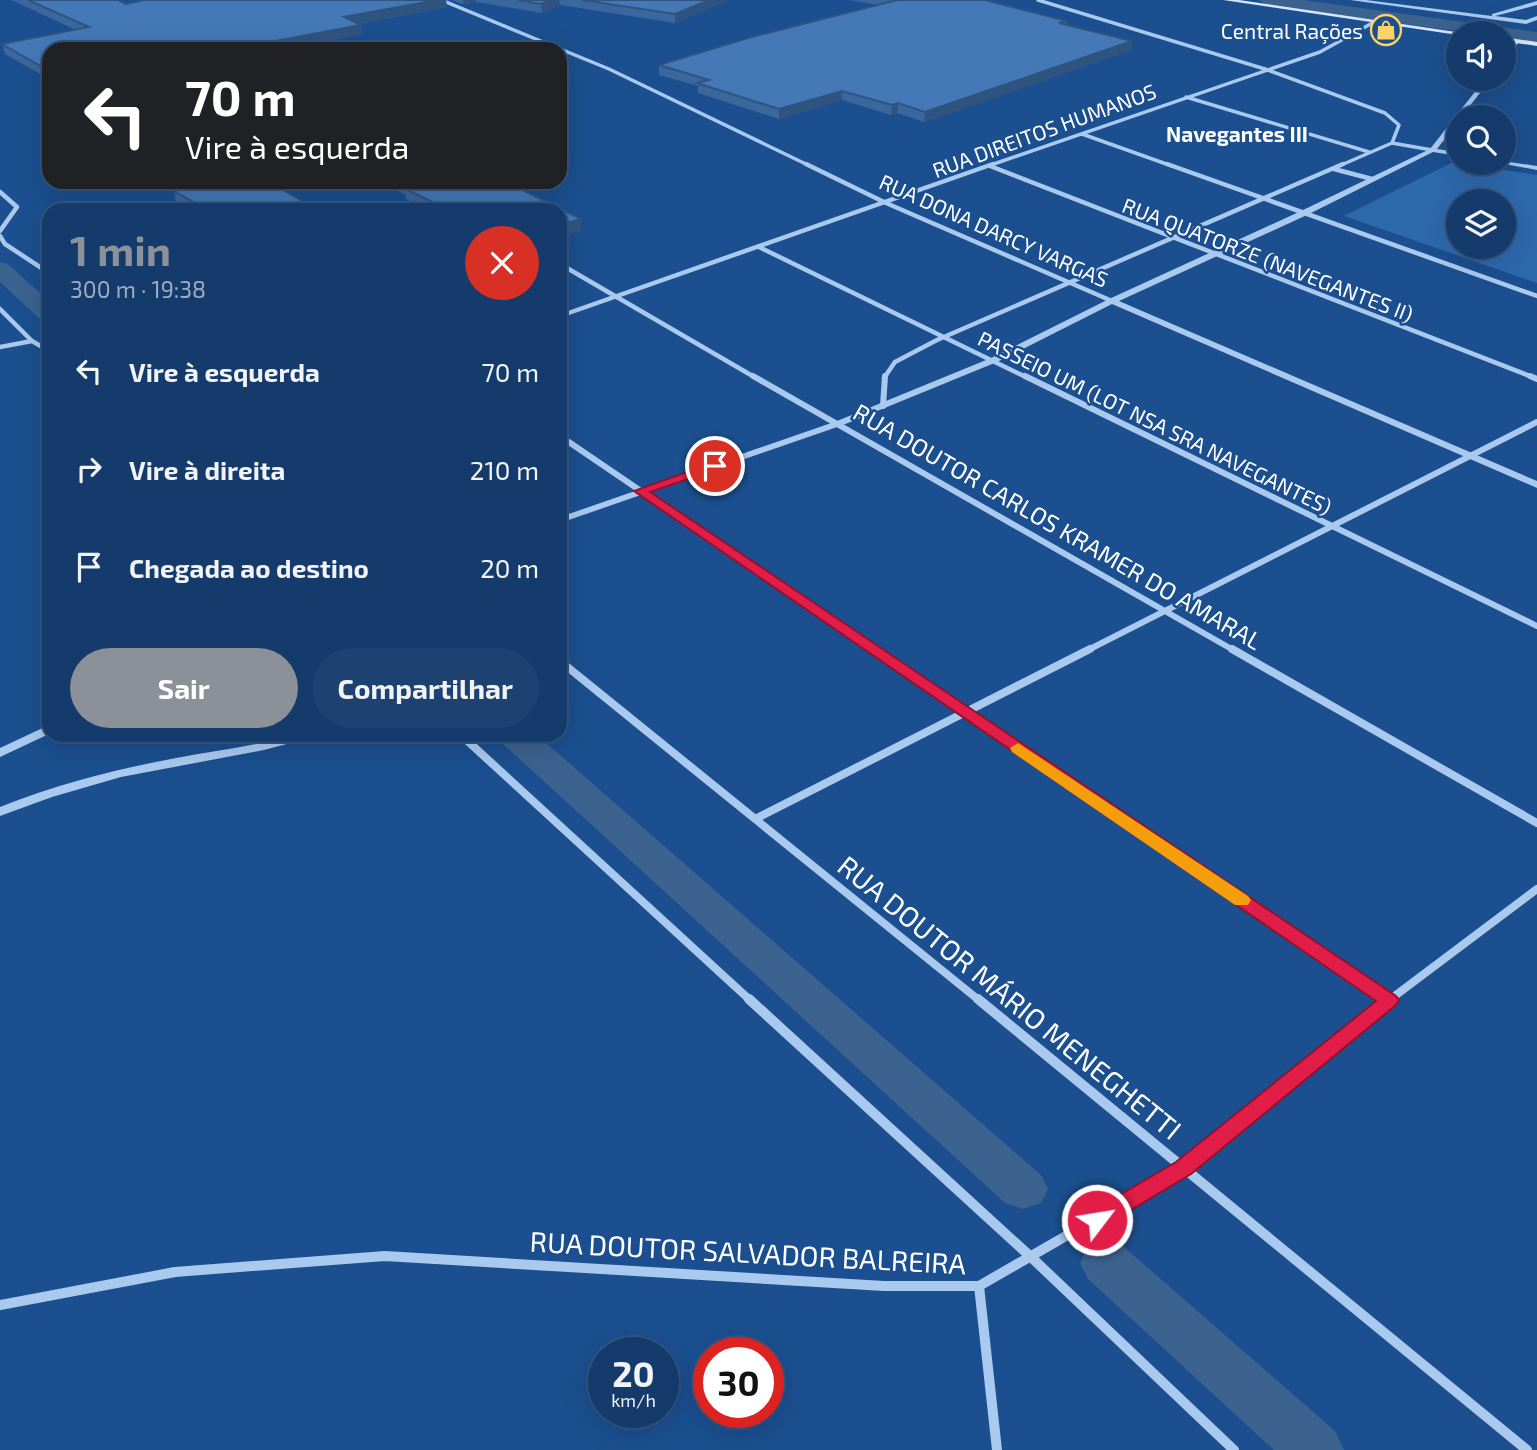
<!DOCTYPE html>
<html lang="pt">
<meta charset="utf-8">
<style>
:root{--surface:#143b6b;--page:#1d4271;--text:#f1f3f6;--muted:#9dadc1;--line:#33557e;--accent:#8c9099}
body{margin:0;font-family:"Exo 2",sans-serif;background:var(--page);color:var(--text);height:100vh;display:flex;flex-direction:column;font-size:26px;white-space:nowrap}
*{box-sizing:border-box;margin:0}
p{font-size:23px;color:var(--muted)}
.icon{flex:none;width:38px;height:38px;fill:none;stroke:currentColor;stroke-width:2;stroke-linecap:round;stroke-linejoin:round}
.map{position:relative;flex:1;overflow:hidden}
.side{position:absolute;left:42px;top:203px;width:525px;height:539px;display:flex;flex-direction:column;background:var(--surface);border-radius:21px;box-shadow:0 7px 28px #0002,0 0 0 2px var(--line)}
.side>*{flex:none}
.hud{position:absolute;left:42px;top:42px;width:525px;height:147px;border-radius:21px;box-shadow:0 7px 28px #0002,0 0 0 2px var(--line);background:#202124;color:#fff;overflow:hidden}
.controls{position:absolute;left:1446px;top:21px;display:grid;gap:14px}
.controls a{display:grid;place-items:center;width:70px;height:70px;border-radius:50%;background:var(--surface);box-shadow:0 7px 28px #0002,0 0 0 2px var(--line);font-size:35px}
.speed{position:absolute;left:588px;top:1337px;display:flex;gap:14px;font-size:35px;font-weight:700;text-align:center}
.speed>*{display:grid;place-content:center;width:91px;height:91px;border-radius:50%;background:var(--surface);box-shadow:0 7px 28px #0002,0 0 0 2px var(--line);line-height:1}
.speed small{font-size:18px;font-weight:400}
.speed .limit{border:10px solid #d22;background:#fff;color:#111}
.pin{position:absolute;display:grid;place-items:center;width:60px;height:60px;color:#fff;margin:-30px;border:4px solid #fff;border-radius:50%;box-shadow:0 2px 7px #0007}
.me{position:absolute;width:77px;margin:-38px;rotate:59deg;stroke-linejoin:round;filter:drop-shadow(0 0 5px #0008)}
.turn{display:flex;align-items:center;gap:24px;height:147px;padding:0 28px;font-size:32px}
.turn .icon{width:91px;height:91px;stroke-width:2.5}
.turn b{display:block;font-size:49px;line-height:60px}
.round{display:grid;place-items:center;flex:none;width:74px;height:74px;border-radius:37px;background:var(--page)}
.headline{display:flex;align-items:center;justify-content:space-between;height:119px;padding:0 28px}
h1{font-size:42px;font-weight:700;line-height:52px;color:var(--accent)}
.action{display:flex;gap:14px;margin-top:auto;padding:14px 28px}
.action a{flex:1;height:80px;border-radius:42px;background:var(--accent);color:#fff;font-size:28px;font-weight:700;line-height:80px;text-align:center}
.action a+a{background:var(--page);color:var(--text)}
ul{padding:0;list-style:none}
li{display:flex;align-items:center;gap:21px;height:98px;padding:0 28px}
li div{flex:1}
li b{display:block;font-size:26px}
li em{font-style:normal}
.map>svg:first-child{display:block}
</style>
<div class="map">
<svg width="1537" height="1450" viewBox="0 0 1537 1450">
<rect width="100%" height="100%" fill="#1b4f8f"/>
<path fill="#2e69ad" fill-rule="evenodd" d="M 1453,162 L 1537,175 L 1537,283 L 1344,216 ZM 1458,201 L 1503,201 L 1503,247 L 1458,247 Z"/>
<g fill="none" stroke-linecap="round" stroke-linejoin="round">
<path fill="#3c6290" fill-rule="evenodd" d="M 1259,0 L 1303,0 L 1537,32 L 1537,42 L 1503,38 L 1503,33 L 1472,33 L 1267,5 Z
M 0,262 L 8,264 L 49,301 L 49,322 L 40,319 L 0,282 Z
M 496,735 L 537,735 L 1041,1175 L 1048,1189 L 1041,1203 L 1023,1209 L 1005,1203 L 502,743 Z
M 1106,1241 L 1124,1247 L 1335,1431 L 1344,1450 L 1274,1450 L 1088,1279 L 1080,1263 L 1088,1247 Z"/>
<path stroke="#a9c9ee" stroke-width="3.5" d="M 441,0 L 609,69 L 810,166
M 1038,0 L 1265,69 L 1385,113 L 1399,125 L 1392,143 L 1339,166
M 1186,97 L 1369,152
M 1082,134 L 1172,166
M 1392,143 L 1432,150
M 988,166 L 1320,52 L 1376,21"/>
<path stroke="#a9c9ee" stroke-width="4.5" d="M 806,164 L 886,203 L 1112,301
M 1167,164 L 1537,296
M 990,166 L 1535,378
M 1334,169 L 1372,179
M 0,192 L 17,207 L 0,231
M 0,236 L 5,244 L 49,273
M 759,247 L 1028,378
M 560,264 L 756,378
M 0,309 L 32,341 L 49,351
M 560,316 L 993,164
M 0,347 L 32,341
M 884,378 L 895,362 L 937,340 L 1343,164"/>
<path stroke="#a9c9ee" stroke-width="6" d="M 753,376 L 1235,651
M 1025,376 L 1537,626
M 1530,376 L 1537,379
M 883,406 L 885,376
M 560,436 L 876,651
M 1086,651 L 1537,422"/>
<path stroke="#a9c9ee" stroke-width="8" d="M 873,649 L 1389,1000
M 1232,649 L 1537,823
M 560,661 L 980,1001
M 461,735 L 751,1001
M 757,818 L 1090,649
M 1388,1001 L 1537,889"/>
<path stroke="#a9c9ee" stroke-width="10" d="M 749,999 L 1032,1258 L 1234,1450
M 978,999 L 1527,1450
M 979,1286 L 997,1450
M 0,1305 L 175,1272 L 385,1256 L 884,1286 L 979,1286 L 1184,1168 L 1390,999"/>
<path fill="#a9c9ee" fill-rule="evenodd" d="M 1350,0 L 1366,0 L 1492,16 L 1492,14 L 1537,1 L 1537,5 L 1495,16 L 1526,20 L 1537,16 L 1537,20 L 1526,24 Z
M 1515,40 L 1520,41 L 1503,61 L 1503,55 Z
M 1485,79 L 1491,79 L 1461,117 L 1458,117 L 1458,122 L 1437,149 L 1458,152 L 1458,156 L 1433,152 L 1307,215 L 1119,301 L 1537,481 L 1537,488 L 1112,304 L 997,362 L 843,425 L 560,523 L 560,517 L 837,421 L 991,358 L 1109,299 L 1301,211 L 1430,149 Z
M 1503,161 L 1537,166 L 1537,170 L 1499,163 L 1503,163 Z
M 49,725 L 49,734 L 0,757 L 0,748 Z
M 292,735 L 311,735 L 309,738 L 264,750 L 121,777 L 52,797 L 0,816 L 0,807 C 55,785 112,770 171,759 C 211,751 253,747 292,735 Z"/>
<path fill="#d6e6fa" fill-rule="evenodd" d="M 1223,0 L 1239,0 L 1463,33 L 1458,35 Z
M 1503,37 L 1537,42 L 1537,46 L 1503,41 Z"/>
</g>
<path fill="#3a679d" d="M 11,0 L 118,0 L 126,4 L 144,0 L 446,0 L 447,7 L 358,24 L 363,34 L 285,49 L 49,49 L 49,79 L 5,54 L 2,44 L 76,30 Z
M 452,0 L 729,0 L 675,23 L 560,5 L 542,13 L 476,2 L 463,4 Z
M 848,0 L 985,0 L 1067,21 L 1067,25 L 1132,41 L 1131,50 L 924,122 L 897,113 L 891,115 L 842,100 L 779,119 L 698,93 L 698,86 L 659,75 L 659,65 L 879,5 Z
M 378,182 L 506,182 L 581,219 L 581,230 L 560,236 L 560,210 L 429,210 L 406,199 L 406,195 Z
M 174,191 L 318,210 L 191,210 L 176,202 Z"/>
<path fill="#305480" d="M 437,0 L 446,0 L 447,7 L 346,26 L 344,17 Z
M 463,0 L 476,0 L 476,2 L 463,4 Z
M 551,0 L 559,0 L 560,5 L 542,13 L 541,4 Z
M 709,0 L 729,0 L 675,23 L 675,14 Z
M 361,25 L 363,34 L 285,49 L 244,49 L 244,47 Z
M 1132,41 L 1131,50 L 924,122 L 925,112 Z
M 842,91 L 842,100 L 779,119 L 779,109 Z
M 898,103 L 897,113 L 891,115 L 892,105 Z
M 581,219 L 581,230 L 560,236 L 560,225 Z"/>
<path fill="#4478b7" stroke="#305480" stroke-width="2" d="M 28,0 L 118,0 L 126,4 L 144,0 L 437,0 L 344,17 L 361,25 L 244,47 L 248,49 L 49,49 L 49,71 L 2,44 L 89,27 Z
M 518,0 L 551,0 L 541,4 Z
M 582,0 L 709,0 L 675,14 Z
M 897,0 L 985,0 L 1067,21 L 1059,23 L 1132,41 L 925,112 L 898,103 L 892,105 L 842,91 L 779,109 L 697,83 L 709,80 L 659,65 L 748,38 Z
M 211,182 L 269,182 L 318,210 L 208,210 L 174,191 Z
M 399,182 L 506,182 L 581,219 L 560,225 L 560,210 L 450,210 L 405,189 L 410,187 Z"/>
<path fill="#e11d48" stroke="#92132f" stroke-width="2" d="M 715,462 L 721,466 L 720,468 L 650,492 L 1396,996 L 1399,1000 L 1396,1005 L 1191,1174 L 1104,1226 L 1097,1229 L 1089,1226 L 1086,1220 L 1089,1213 L 1176,1162 L 1376,1001 L 634,491 Z"/>
<path fill="#f59e0b" d="M 1018,743 L 1248,896 L 1251,900 L 1248,905 L 1235,905 L 1012,752 L 1010,748 Z"/>
<defs>
<g id="shop-ring" transform="scale(1.575)"><circle r="9.5" fill="#1b4f8f" stroke="#ffd166" stroke-width="1.5"/><path d="M-5-2.5h2.3a2.7 3.5 0 0 1 5.4 0H5L5.5 6h-11ZM-1.5-2.5h3a1.5 2.3 0 0 0-3 0Z" fill="#ffd166"/></g>
</defs>
<g fill-rule="evenodd">
<use href="#shop-ring" x="1386" y="30"/>
</g>
<g text-anchor="middle" dominant-baseline="central" stroke-width="5" stroke-linejoin="round" paint-order="stroke">
<g font-size="21" fill="#fff" stroke="#1b4f8f" text-anchor="end">
<text x="1363" y="30">Central Rações</text>
</g>
<g font-size="21" fill="#fff" stroke="#1b4f8f">
<text transform="translate(1044 130) rotate(-20)">RUA DIREITOS HUMANOS</text>
<text transform="translate(994 230) rotate(24)">RUA DONA DARCY VARGAS</text>
<text transform="translate(1268 259) rotate(21)">RUA QUATORZE (NAVEGANTES II)</text>
<text transform="translate(1155 422) rotate(26)">PASSEIO UM (LOT NSA SRA NAVEGANTES)</text>
</g>
<g font-size="21" font-weight="bold" fill="#fff" stroke="#1b4f8f">
<text x="1237" y="133">Navegantes III</text>
</g>
<g font-size="24" fill="#fff" stroke="#1b4f8f">
<text transform="translate(1058 526) rotate(30)">RUA DOUTOR CARLOS KRAMER DO AMARAL</text>
</g>
<g font-size="28" fill="#fff" stroke="#1b4f8f">
<text transform="translate(1010 997) rotate(39)">RUA DOUTOR MÁRIO MENEGHETTI</text>
<text transform="translate(748 1252) rotate(3)">RUA DOUTOR SALVADOR BALREIRA</text>
</g>
</g>
</svg>
<div class="controls">
<a><svg class="icon" aria-label="sound" viewBox="0 0 24 24"><path d="M4 9h4l5-4v14l-5-4H4zM17 9q2 3 0 6"/></svg></a>
<a><svg class="icon" aria-label="search" viewBox="0 0 24 24"><circle cx="10" cy="10" r="6"/><path d="M15 15l6 6"/></svg></a>
<a><svg class="icon" aria-label="layers" viewBox="0 0 24 24"><path d="M12 4l9 5-9 5-9-5zM3 14l9 5 9-5"/></svg></a>
</div>
<div class="speed"><div>20<small>km/h</small></div><div class="limit">30</div></div>
<div class="pin" style="left:715px;top:466px;background:#d93025"><svg class="icon" aria-label="arrive" viewBox="0 0 24 24"><path d="M6 21V4h12l-3 4 3 4H6"/></svg></div>
<svg class="me" style="left:1097px;top:1220px" viewBox="-20 -20 40 40"><circle r="17" fill="#e11d48" stroke="#fff" stroke-width="3"/><path d="M0-11L8 9 0 5-8 9z" fill="#fff"/></svg>
<div class="hud">
<div class="turn"><svg class="icon" aria-label="left" viewBox="0 0 24 24"><path d="M17 20v-9H6M10 6l-5 5 5 5"/></svg><div><b>70 m</b>Vire à esquerda</div></div>
</div>
<section class="side">
<div class="headline"><div><h1>1 min</h1><p>300 m · 19:38</p></div><a class="round" style="background:#d93025;color:#fff"><svg class="icon" aria-label="close" viewBox="0 0 24 24"><path d="M6 6l12 12M18 6L6 18"/></svg></a></div>
<ul>
<li><svg class="icon" aria-label="left" viewBox="0 0 24 24"><path d="M17 20v-9H6M10 6l-5 5 5 5"/></svg><div><b>Vire à esquerda</b></div><em>70 m</em></li>
<li><svg class="icon" aria-label="right" viewBox="0 0 24 24"><path d="M7 20v-9h11M14 6l5 5-5 5"/></svg><div><b>Vire à direita</b></div><em>210 m</em></li>
<li><svg class="icon" aria-label="arrive" viewBox="0 0 24 24"><path d="M6 21V4h12l-3 4 3 4H6"/></svg><div><b>Chegada ao destino</b></div><em>20 m</em></li>
</ul>
<div class="action"><a>Sair</a><a>Compartilhar</a></div>
</section>
</div>
